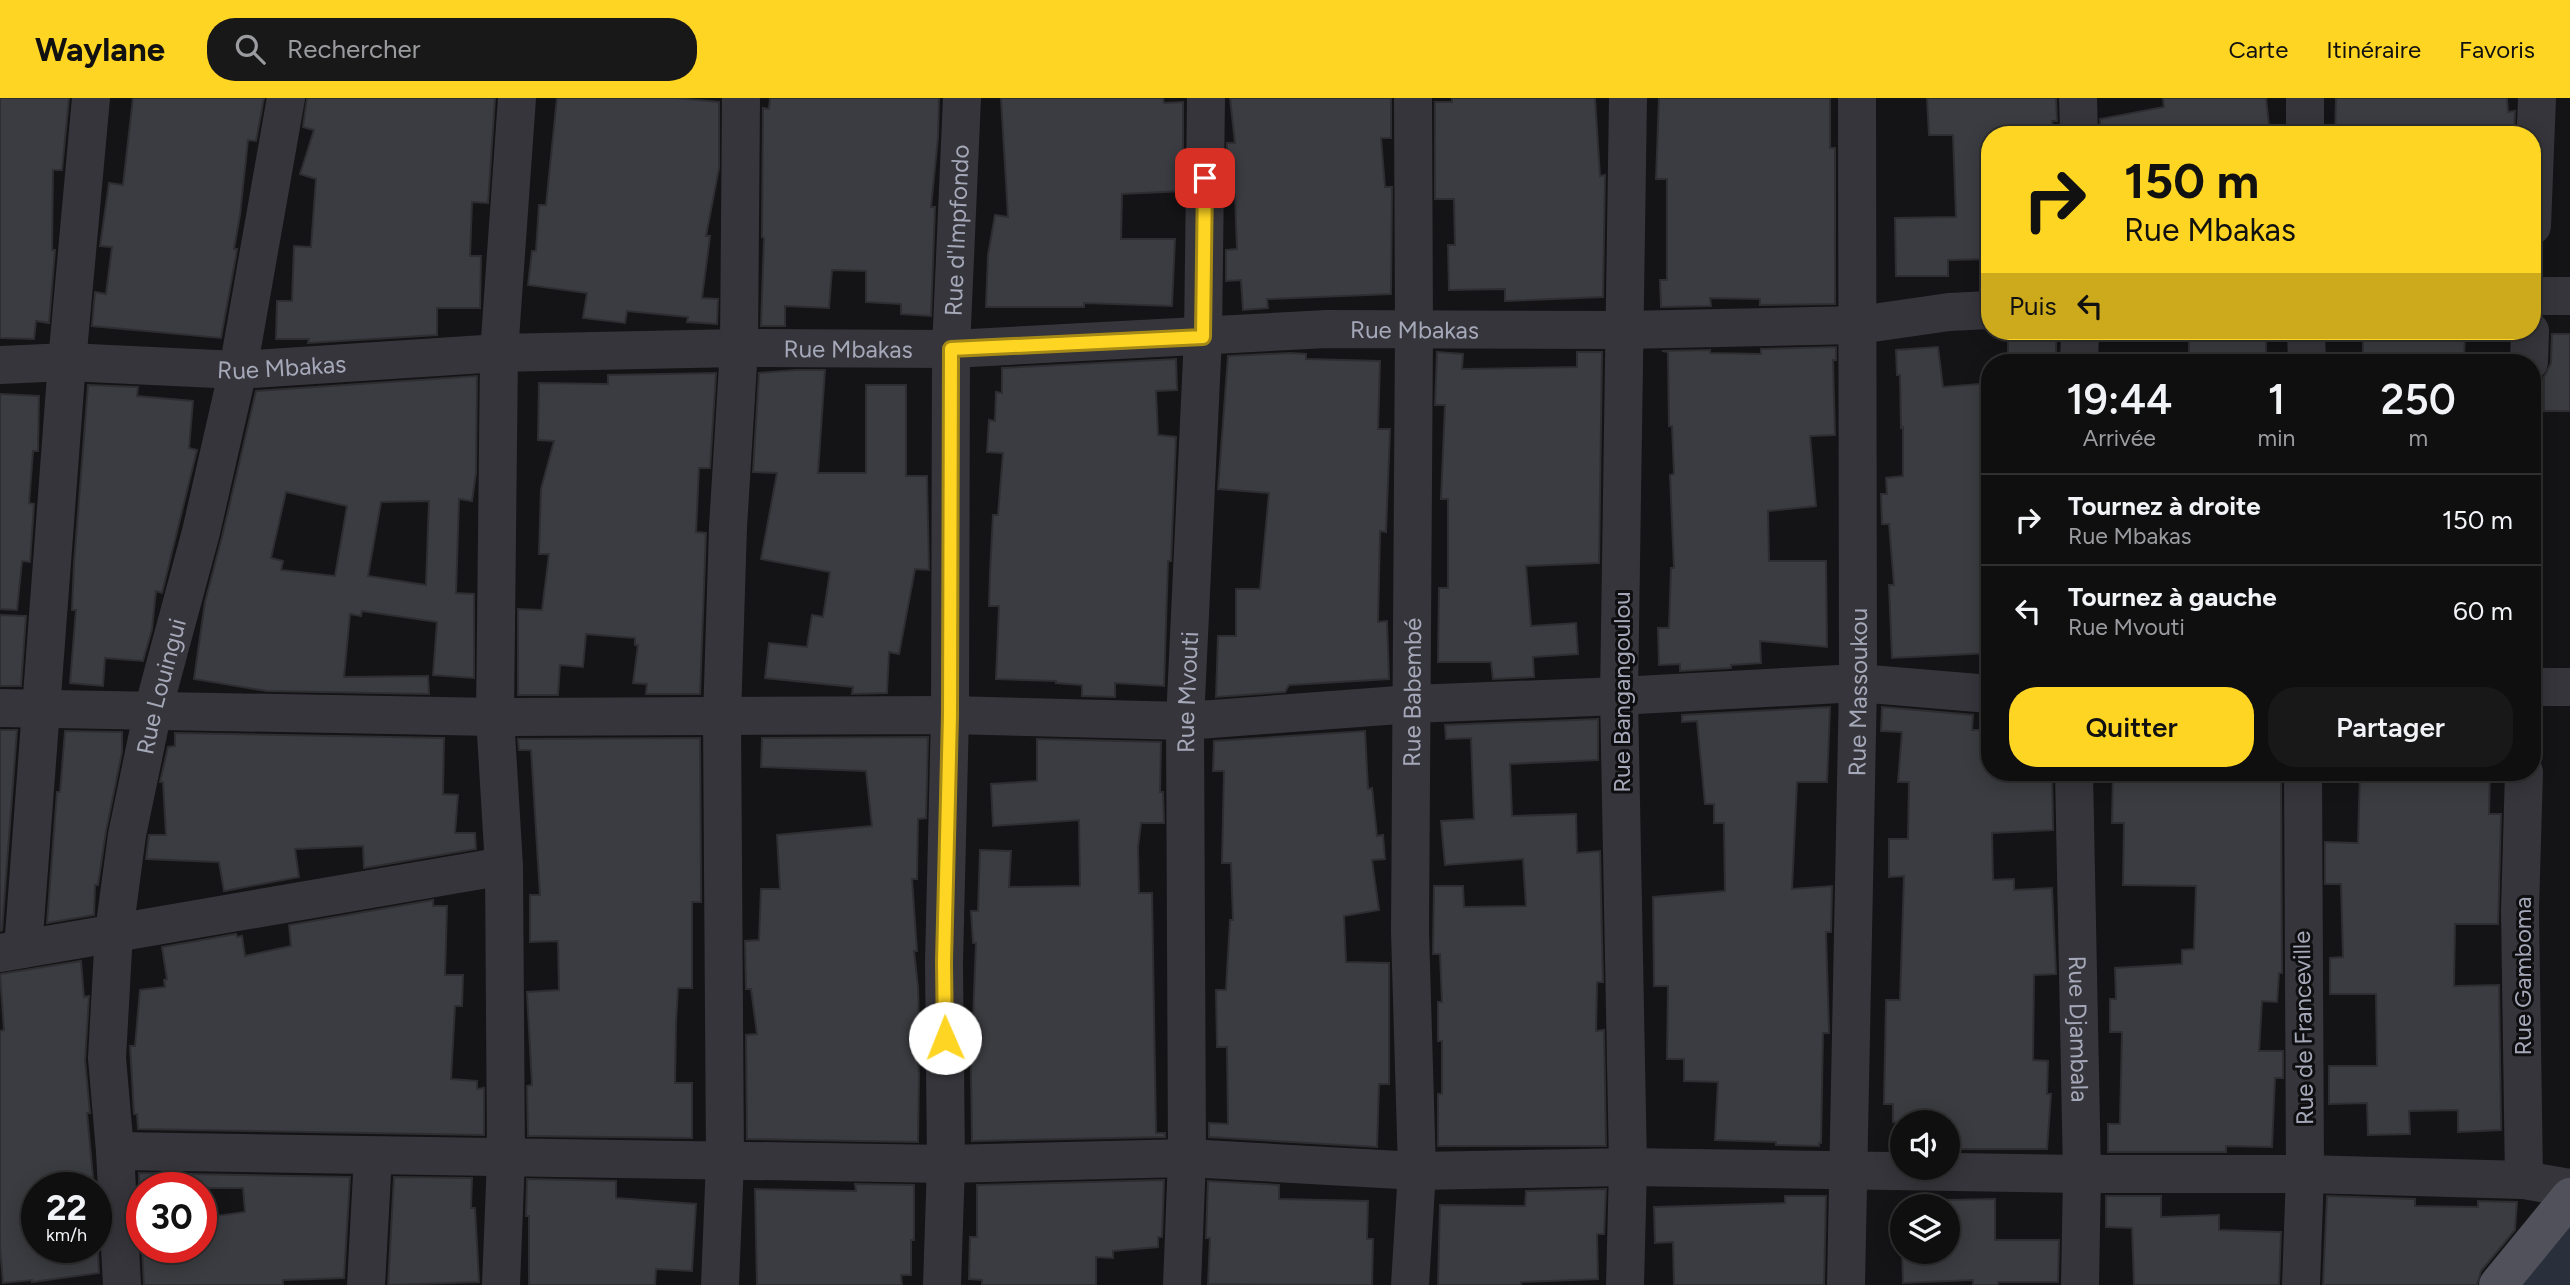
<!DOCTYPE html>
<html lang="fr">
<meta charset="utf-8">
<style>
:root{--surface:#0f0f10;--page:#181819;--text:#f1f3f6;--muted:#9b9c9f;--line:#2f2f30;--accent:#ffd523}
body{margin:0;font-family:Figtree,sans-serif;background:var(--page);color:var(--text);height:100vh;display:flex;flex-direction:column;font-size:26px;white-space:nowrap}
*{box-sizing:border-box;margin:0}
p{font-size:23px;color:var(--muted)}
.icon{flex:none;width:38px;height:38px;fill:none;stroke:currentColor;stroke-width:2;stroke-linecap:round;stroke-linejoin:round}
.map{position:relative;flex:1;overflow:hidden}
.sheet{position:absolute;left:1981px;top:256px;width:560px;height:427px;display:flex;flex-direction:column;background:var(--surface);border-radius:28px;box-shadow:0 4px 18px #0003,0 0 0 2px var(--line)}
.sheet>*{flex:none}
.guide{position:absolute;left:1981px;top:28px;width:560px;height:214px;border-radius:28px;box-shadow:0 4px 18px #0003,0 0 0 2px var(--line);background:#ffd523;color:#111;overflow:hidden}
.buttons{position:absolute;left:1890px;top:1012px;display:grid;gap:14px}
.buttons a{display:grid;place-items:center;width:70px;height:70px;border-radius:50%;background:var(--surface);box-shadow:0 4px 18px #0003,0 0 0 2px var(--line);font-size:35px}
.speed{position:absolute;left:21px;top:1074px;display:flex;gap:14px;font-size:35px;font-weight:700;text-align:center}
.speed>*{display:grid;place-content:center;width:91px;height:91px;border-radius:50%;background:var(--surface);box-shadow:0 4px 18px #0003,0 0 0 2px var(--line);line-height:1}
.speed small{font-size:18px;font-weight:400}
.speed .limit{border:10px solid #d22;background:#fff;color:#111}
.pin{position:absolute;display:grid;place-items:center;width:60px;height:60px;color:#fff;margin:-30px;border-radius:14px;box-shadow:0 4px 10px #0006}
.me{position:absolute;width:77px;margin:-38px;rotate:359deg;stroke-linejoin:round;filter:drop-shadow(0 0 5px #0008)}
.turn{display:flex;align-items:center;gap:24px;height:147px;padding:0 28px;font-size:32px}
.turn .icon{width:91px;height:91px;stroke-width:2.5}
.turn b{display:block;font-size:49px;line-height:60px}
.then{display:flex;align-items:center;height:66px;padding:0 28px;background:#0003;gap:14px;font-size:26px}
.eta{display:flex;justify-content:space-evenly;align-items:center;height:119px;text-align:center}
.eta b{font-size:42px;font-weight:600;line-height:49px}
.cta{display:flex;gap:14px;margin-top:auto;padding:14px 28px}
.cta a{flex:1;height:80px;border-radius:28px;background:var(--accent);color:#111;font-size:28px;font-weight:600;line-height:80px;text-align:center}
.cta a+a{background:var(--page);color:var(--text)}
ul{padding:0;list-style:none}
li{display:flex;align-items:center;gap:21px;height:91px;padding:0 28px;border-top:2px solid var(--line)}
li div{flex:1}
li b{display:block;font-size:26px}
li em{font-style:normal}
header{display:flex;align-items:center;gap:42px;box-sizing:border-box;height:98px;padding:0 35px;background:var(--accent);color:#111}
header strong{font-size:33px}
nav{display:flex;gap:38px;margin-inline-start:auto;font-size:24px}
.search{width:490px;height:63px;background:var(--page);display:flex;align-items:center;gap:18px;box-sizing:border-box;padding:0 24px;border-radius:28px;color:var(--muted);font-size:26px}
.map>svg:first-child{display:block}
</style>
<header>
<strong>Waylane</strong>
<div class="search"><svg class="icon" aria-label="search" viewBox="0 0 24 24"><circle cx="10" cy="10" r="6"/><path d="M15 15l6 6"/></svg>Rechercher</div>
<nav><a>Carte</a><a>Itinéraire</a><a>Favoris</a></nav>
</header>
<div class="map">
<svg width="2570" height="1187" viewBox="0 0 2570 1187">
<rect width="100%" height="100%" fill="#141416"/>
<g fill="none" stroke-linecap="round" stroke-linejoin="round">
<path stroke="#29303b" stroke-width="54" d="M 2536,1187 L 2570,1146"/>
</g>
<path fill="#3b3c41" stroke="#2e2e32" stroke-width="2" fill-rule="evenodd" d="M 0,0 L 69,0 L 62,72 L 53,72 L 52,152 L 55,152 L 49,225 L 36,223 L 34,241 L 0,240 Z
M 133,0 L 264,0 L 256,43 L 248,42 L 240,117 L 234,151 L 237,151 L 236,158 L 221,240 L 92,228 L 95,194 L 106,196 L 112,149 L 100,148 L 109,85 L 123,87 Z
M 307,0 L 495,0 L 488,105 L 472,104 L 470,158 L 481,158 L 480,210 L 437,210 L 437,237 L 308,245 L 309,241 L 276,241 L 277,203 L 292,203 L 294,148 L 311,149 L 316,81 L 300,76 L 314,32 L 303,29 Z
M 557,0 L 676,0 L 719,4 L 719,70 L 706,138 L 710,138 L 702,200 L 718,201 L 717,226 L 687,224 L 688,219 L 627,213 L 625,225 L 583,220 L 587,195 L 528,187 L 532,153 L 536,153 L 539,107 L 546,107 Z
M 770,0 L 939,0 L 938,39 L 931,109 L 935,109 L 931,218 L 901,216 L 901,206 L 866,204 L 866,173 L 832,172 L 829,210 L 785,208 L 785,228 L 761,228 L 764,140 L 762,139 L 763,10 L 769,11 Z
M 1001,0 L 1163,0 L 1164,5 L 1183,4 L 1183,93 L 1122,96 L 1121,141 L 1175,141 L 1172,208 L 1084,205 L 1084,209 L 986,209 L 988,157 L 995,117 L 1008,119 Z
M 1230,0 L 1391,0 L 1391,40 L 1381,40 L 1385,89 L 1392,89 L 1391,196 L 1267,201 L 1268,210 L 1243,212 L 1241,182 L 1226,183 L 1226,152 L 1237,151 L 1235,97 L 1230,98 L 1227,64 L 1227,45 L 1235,45 Z
M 1452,0 L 1595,0 L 1600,78 L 1605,77 L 1603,199 L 1505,203 L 1505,191 L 1449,192 L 1448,147 L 1455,147 L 1454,101 L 1435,101 L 1435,4 L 1452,4 Z
M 1659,0 L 1830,0 L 1830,50 L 1835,50 L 1835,206 L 1760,207 L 1760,201 L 1710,200 L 1711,208 L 1661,209 L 1660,182 L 1667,182 L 1667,81 L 1656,81 Z
M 1927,0 L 2056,0 L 2057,23 L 2052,23 L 2054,37 L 1990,37 L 1990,161 L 1948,162 L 1948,178 L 1896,178 L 1895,120 L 1956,119 L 1953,37 L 1929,37 Z
M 2163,0 L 2266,0 L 2270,37 L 2101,37 L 2100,21 L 2164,9 Z
M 2336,0 L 2507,0 L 2508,14 L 2515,13 L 2514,37 L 2335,37 Z
M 2008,233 L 2056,233 L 2056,264 L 2008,264 Z
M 2189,233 L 2266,233 L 2266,264 L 2189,264 Z
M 2363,233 L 2465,233 L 2464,264 L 2363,264 Z
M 2552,236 L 2570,236 L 2570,313 L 2544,313 L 2544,279 L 2551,265 Z
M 1836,249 L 1836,262 L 1833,262 L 1835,337 L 1810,338 L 1816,408 L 1768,413 L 1769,463 L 1826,463 L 1827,549 L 1760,543 L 1761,565 L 1731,567 L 1731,570 L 1680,573 L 1680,566 L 1659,567 L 1658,530 L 1669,530 L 1671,470 L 1674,470 L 1670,377 L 1674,376 L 1672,328 L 1669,328 L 1668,254 L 1662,253 L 1710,252 L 1710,255 L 1761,256 L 1761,251 Z
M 1938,249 L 1943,289 L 1990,285 L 1990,555 L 1892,560 L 1889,487 L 1894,487 L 1889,426 L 1882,426 L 1881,396 L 1887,396 L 1886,380 L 1903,378 L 1903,329 L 1901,330 L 1900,277 L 1897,277 L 1896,252 Z
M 1437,254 L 1463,256 L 1462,271 L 1577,269 L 1577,254 L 1602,254 L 1599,465 L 1526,468 L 1531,528 L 1576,525 L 1578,556 L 1533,559 L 1534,579 L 1493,581 L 1491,564 L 1438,564 L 1439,490 L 1448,490 L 1448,401 L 1441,401 L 1445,307 L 1435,307 Z
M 1290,255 L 1306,256 L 1306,261 L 1380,263 L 1378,331 L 1390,331 L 1386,434 L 1380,433 L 1378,524 L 1387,523 L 1389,581 L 1289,587 L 1285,594 L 1216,599 L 1218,538 L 1236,538 L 1236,491 L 1260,491 L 1269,395 L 1218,391 L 1228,258 Z
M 1176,261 L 1177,292 L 1156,293 L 1158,337 L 1176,339 L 1171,463 L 1168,463 L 1164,588 L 1115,585 L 1115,599 L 1082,598 L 1082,587 L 1056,585 L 1056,583 L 996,581 L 999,508 L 989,508 L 990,475 L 993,417 L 998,417 L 1003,355 L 987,354 L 989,322 L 995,323 L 996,294 L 1002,295 L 1002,270 Z
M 796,272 L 825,272 L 818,375 L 866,375 L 866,287 L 906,287 L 906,378 L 927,378 L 929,472 L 915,471 L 899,556 L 889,554 L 887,595 L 852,596 L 853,589 L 765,580 L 769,545 L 807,549 L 812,517 L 823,519 L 830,474 L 761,461 L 777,375 L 753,374 L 759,275 Z
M 716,275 L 710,370 L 699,370 L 696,434 L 706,435 L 700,596 L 646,596 L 647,586 L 633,585 L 638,547 L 635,547 L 635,540 L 586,536 L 583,569 L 560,567 L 558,597 L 518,597 L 518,511 L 542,512 L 549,456 L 539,456 L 541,391 L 554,343 L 538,342 L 539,285 L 608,286 L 608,277 Z
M 477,278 L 476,375 L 472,403 L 459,401 L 456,495 L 474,496 L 474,580 L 433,577 L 437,524 L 362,513 L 361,518 L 350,516 L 344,579 L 428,578 L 429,596 L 267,593 L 194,581 L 205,504 L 222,439 L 256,293 ZM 286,394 L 347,408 L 335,478 L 281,472 L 283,463 L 271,460 ZM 429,403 L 426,487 L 368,478 L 381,404 Z
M 88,287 L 138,289 L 137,298 L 193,303 L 189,350 L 197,352 L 162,495 L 156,493 L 152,531 L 143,563 L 105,560 L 103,588 L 70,585 L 76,512 L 72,512 L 74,466 Z
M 0,296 L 39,298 L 38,353 L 33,353 L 29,405 L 34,406 L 30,464 L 22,463 L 17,512 L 0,511 Z
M 0,517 L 26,518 L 21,588 L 0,588 Z
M 1830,609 L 1827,684 L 1797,684 L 1792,791 L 1832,788 L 1831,834 L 1826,834 L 1829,935 L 1823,935 L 1821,1045 L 1819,1045 L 1819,1048 L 1776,1047 L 1776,1044 L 1715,1042 L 1718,984 L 1684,983 L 1684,961 L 1667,961 L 1668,888 L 1654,888 L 1653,799 L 1725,793 L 1724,725 L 1714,725 L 1714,706 L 1705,706 L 1697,623 L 1682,624 L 1682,617 Z
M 1882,609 L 1973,617 L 1972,632 L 1990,632 L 1990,674 L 2052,674 L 2053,732 L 1992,735 L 1993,782 L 2014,781 L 2014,792 L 2052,790 L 2056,876 L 2034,877 L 2033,962 L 2048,963 L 2047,996 L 2051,996 L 2047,1051 L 1948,1051 L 1948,1024 L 1893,1024 L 1893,1006 L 1884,1006 L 1886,902 L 1900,902 L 1904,778 L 1889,779 L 1889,741 L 1908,741 L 1909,684 L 1898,684 L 1902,634 L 1881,633 Z
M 1598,621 L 1598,662 L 1510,666 L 1512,718 L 1576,716 L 1577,755 L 1600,753 L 1603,884 L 1597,884 L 1596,933 L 1604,932 L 1606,1048 L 1438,1048 L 1438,996 L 1442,996 L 1442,943 L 1438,943 L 1438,904 L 1442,904 L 1440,856 L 1433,856 L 1434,788 L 1463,788 L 1464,809 L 1526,808 L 1523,761 L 1445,767 L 1441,723 L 1474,721 L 1471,640 L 1446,641 L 1445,627 Z
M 0,632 L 17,632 L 2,832 L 0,833 Z
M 65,633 L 122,634 L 122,654 L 106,733 L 98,787 L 95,787 L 94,817 L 47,825 L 57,694 L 60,694 Z
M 1365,633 L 1368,691 L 1372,690 L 1377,738 L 1383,737 L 1385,761 L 1372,762 L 1379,812 L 1344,818 L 1346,864 L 1389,865 L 1389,986 L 1379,986 L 1377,1049 L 1209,1039 L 1209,1025 L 1228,1026 L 1227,949 L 1217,949 L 1216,892 L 1226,892 L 1230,822 L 1233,822 L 1231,765 L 1222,765 L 1224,673 L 1213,673 L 1214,643 Z
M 175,635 L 444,640 L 443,696 L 458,697 L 455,735 L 475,735 L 476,751 L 364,770 L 363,748 L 295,751 L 299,779 L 224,793 L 219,764 L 146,761 L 149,737 L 166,737 L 163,684 L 160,684 L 168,649 L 175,648 Z
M 928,639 L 926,720 L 918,721 L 917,781 L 912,781 L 917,853 L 914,853 L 918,889 L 919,928 L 916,928 L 919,976 L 918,1044 L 747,1041 L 746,937 L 757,936 L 751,891 L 746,891 L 745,843 L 759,842 L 761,791 L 780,791 L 777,737 L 872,728 L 866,673 L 761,669 L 762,640 Z
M 700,640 L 701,804 L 692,804 L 692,890 L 678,890 L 676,924 L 675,985 L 692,985 L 692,1040 L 528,1038 L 527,988 L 532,987 L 527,894 L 559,892 L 558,843 L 530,844 L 530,797 L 540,797 L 531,652 L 519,652 L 518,641 Z
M 1037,641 L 1161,644 L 1160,694 L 1163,694 L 1164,725 L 1141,725 L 1138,749 L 1139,795 L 1152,795 L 1156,1035 L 1165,1035 L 1165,1039 L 972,1043 L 971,971 L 976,845 L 973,845 L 971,813 L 978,813 L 980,752 L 1011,753 L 1009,789 L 1080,788 L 1079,722 L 993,728 L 991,686 L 1037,683 Z
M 2113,674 L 2281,674 L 2282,875 L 2279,875 L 2277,904 L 2262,903 L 2259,953 L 2283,953 L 2283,980 L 2275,980 L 2272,1049 L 2226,1048 L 2226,1054 L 2108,1054 L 2108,1026 L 2120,1026 L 2122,934 L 2110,934 L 2110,901 L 2116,901 L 2115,870 L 2182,866 L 2182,852 L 2194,851 L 2196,788 L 2123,787 L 2124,725 L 2112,725 Z
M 2360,674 L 2490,674 L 2489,716 L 2501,716 L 2498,826 L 2455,826 L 2454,888 L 2499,887 L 2501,1032 L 2458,1034 L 2458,1012 L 2409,1013 L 2410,1036 L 2368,1037 L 2367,1005 L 2329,1006 L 2329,968 L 2377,968 L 2376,896 L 2330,896 L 2330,860 L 2343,859 L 2341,786 L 2325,786 L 2325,744 L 2358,745 Z
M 433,802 L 433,808 L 447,808 L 445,877 L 463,877 L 462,908 L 455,908 L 451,981 L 477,983 L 477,991 L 484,990 L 484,1037 L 138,1031 L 137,1016 L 134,1016 L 130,948 L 135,948 L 140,892 L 165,889 L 164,882 L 167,881 L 162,849 L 236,836 L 237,839 L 242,838 L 245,858 L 291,848 L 289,827 Z
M 81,863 L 84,899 L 89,898 L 85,962 L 90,1015 L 87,1015 L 94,1090 L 37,1090 L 37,1150 L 96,1150 L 97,1134 L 99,1175 L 32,1184 L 32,1182 L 3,1185 L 0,1147 L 0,933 L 4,932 L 0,876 Z
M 139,1075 L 350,1079 L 344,1180 L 283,1182 L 283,1187 L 144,1187 L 142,1150 L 201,1150 L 201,1120 L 245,1114 L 243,1090 L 139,1090 Z
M 394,1079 L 472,1080 L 471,1110 L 475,1110 L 479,1184 L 388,1187 Z
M 527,1081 L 616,1083 L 616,1100 L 696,1106 L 692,1173 L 656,1171 L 655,1187 L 529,1187 L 529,1118 L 526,1118 Z
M 1164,1082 L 1162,1139 L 1158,1139 L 1158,1149 L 1113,1153 L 1113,1160 L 1096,1159 L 1096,1187 L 982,1187 L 982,1182 L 969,1181 L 970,1139 L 977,1139 L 977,1087 Z
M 1208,1083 L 1279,1087 L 1279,1101 L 1368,1103 L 1367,1141 L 1373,1141 L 1372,1187 L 1208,1186 L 1210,1140 L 1206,1140 Z
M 855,1086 L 914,1087 L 914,1142 L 911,1142 L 911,1177 L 901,1177 L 902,1187 L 757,1187 L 755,1091 L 856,1093 Z
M 1606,1091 L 1604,1136 L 1597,1136 L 1598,1181 L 1521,1184 L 1521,1187 L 1438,1187 L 1440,1107 L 1525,1108 L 1526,1093 Z
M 1785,1098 L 1826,1098 L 1824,1187 L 1674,1187 L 1673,1144 L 1655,1145 L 1654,1109 L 1785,1105 Z
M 2106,1098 L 2161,1098 L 2161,1119 L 2219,1117 L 2219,1132 L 2281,1134 L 2279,1187 L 2134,1187 L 2132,1130 L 2106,1129 Z
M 2327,1098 L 2415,1101 L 2415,1108 L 2478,1109 L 2478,1103 L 2517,1104 L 2515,1132 L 2481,1173 L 2477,1187 L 2323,1187 Z
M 1995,1101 L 1995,1142 L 2059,1142 L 2058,1184 L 1998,1184 L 1998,1187 L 1973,1187 L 1973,1182 L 1903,1185 L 1902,1153 L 1948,1153 L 1948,1102 Z"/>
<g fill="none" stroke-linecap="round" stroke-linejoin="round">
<g stroke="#35353b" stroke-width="38">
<path d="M 2078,0 L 2079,37"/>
<path d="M 2305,0 L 2305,37"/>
<path d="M 2532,128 L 2537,0"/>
<path d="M 2532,198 L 2570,198"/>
<path d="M 2306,233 L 2307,264"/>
<path d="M 2079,264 L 2080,233"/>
<path d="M 2529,264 L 2530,233"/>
<path id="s1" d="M 0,267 L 67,264 L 238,272 L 499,255 L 739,250 L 951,251 L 1327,231 L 1624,232 L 1859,227 L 1949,214 L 1990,212"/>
<path d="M 2532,589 L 2570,589"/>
<path d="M 0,610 L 495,619 L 950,617 L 1185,623 L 1412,606 L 1619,598 L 1858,585 L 1990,596"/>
<path id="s2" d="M 2074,674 L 2082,1076 L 2080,1187"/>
<path d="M 23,851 L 67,264 L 91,0"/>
<path d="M 0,855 L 504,768"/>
<path d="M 115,1053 L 946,1066 L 1187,1060 L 1417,1073 L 1628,1069 L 2082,1076 L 2305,1076 L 2524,1082 L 2570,1090"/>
<path d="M 2524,1082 L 2520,812 L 2524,674"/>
<path id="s3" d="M 122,1187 L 115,1053 L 107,960 L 114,834 L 127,737 L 153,612 L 201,434 L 238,272 L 286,0"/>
<path d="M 366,1187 L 373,1058"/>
<path d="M 501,1187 L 506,1060 L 504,768 L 495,619 L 499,255 L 517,0"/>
<path d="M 720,1187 L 725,1063 L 722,619 L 728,429 L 739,250 L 741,0"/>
<path id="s4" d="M 942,1187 L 946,1066 L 944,864 L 950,617 L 951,251 L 962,0"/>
<path id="s5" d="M 1182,1187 L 1187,1060 L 1185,623 L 1203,239 L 1206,0"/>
<path id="s6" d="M 1410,1187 L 1417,1073 L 1410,833 L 1414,232 L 1413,0"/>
<path d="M 1625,1187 L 1628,1069 L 1619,598 L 1628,0"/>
<path id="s7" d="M 1846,1187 L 1858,585 L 1857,0"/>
<path d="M 2301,1187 L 2305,1076 L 2303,674"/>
</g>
<path stroke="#50515b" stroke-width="38" d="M 2498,1187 L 2570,1099"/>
</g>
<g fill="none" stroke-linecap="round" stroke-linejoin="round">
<g stroke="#a68a17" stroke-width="18">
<path id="route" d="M 945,940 L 944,864 L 950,617 L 951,251 L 1203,239 L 1205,80"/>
</g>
<use href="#route" stroke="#ffd523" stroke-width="12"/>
</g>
<g text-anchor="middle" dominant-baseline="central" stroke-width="6" stroke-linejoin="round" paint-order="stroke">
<g font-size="24" fill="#a5a8b8" stroke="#0f0f11">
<text stroke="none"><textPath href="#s4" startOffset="1055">Rue d'Impfondo</textPath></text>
<text stroke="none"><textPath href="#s1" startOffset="1416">Rue Mbakas</textPath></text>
<text stroke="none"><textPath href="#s1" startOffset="849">Rue Mbakas</textPath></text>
<text stroke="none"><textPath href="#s1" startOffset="282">Rue Mbakas</textPath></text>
<text stroke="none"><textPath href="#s3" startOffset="604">Rue Louingui</textPath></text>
<text stroke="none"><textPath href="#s5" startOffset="593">Rue Mvouti</textPath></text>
<text stroke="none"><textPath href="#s6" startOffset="593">Rue Babembé</textPath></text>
<text transform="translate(1621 594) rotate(-90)">Rue Bangangoulou</text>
<text stroke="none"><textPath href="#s7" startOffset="593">Rue Massoukou</textPath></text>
<text transform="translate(2522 878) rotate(-90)">Rue Gamboma</text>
<text stroke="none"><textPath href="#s2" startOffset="257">Rue Djambala</textPath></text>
<text transform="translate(2303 930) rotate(-91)">Rue de Franceville</text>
</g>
</g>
</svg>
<div class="buttons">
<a><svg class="icon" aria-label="sound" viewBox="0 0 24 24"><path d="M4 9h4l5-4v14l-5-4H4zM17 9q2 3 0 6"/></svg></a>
<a><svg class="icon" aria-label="layers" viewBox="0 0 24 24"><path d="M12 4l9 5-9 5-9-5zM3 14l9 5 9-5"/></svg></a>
</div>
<div class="speed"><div>22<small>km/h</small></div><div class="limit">30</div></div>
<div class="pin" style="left:1205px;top:80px;background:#d93025"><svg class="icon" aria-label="arrive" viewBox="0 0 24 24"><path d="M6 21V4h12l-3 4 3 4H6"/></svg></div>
<svg class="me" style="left:945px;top:940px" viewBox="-20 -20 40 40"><circle r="19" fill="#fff"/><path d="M0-13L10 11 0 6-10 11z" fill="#ffd523"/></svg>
<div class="guide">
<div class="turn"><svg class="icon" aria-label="right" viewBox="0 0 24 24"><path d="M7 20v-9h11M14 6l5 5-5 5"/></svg><div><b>150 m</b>Rue Mbakas</div></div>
<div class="then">Puis<svg class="icon" aria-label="left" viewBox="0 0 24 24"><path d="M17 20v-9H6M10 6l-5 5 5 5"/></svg></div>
</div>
<section class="sheet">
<div class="eta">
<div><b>19:44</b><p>Arrivée</p></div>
<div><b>1</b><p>min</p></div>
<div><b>250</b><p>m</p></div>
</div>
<ul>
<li><svg class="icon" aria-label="right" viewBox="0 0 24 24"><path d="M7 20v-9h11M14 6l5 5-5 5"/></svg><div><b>Tournez à droite</b><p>Rue Mbakas</p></div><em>150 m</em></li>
<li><svg class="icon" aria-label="left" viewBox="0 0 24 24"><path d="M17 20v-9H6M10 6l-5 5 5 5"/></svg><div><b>Tournez à gauche</b><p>Rue Mvouti</p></div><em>60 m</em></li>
</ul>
<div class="cta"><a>Quitter</a><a>Partager</a></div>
</section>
</div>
